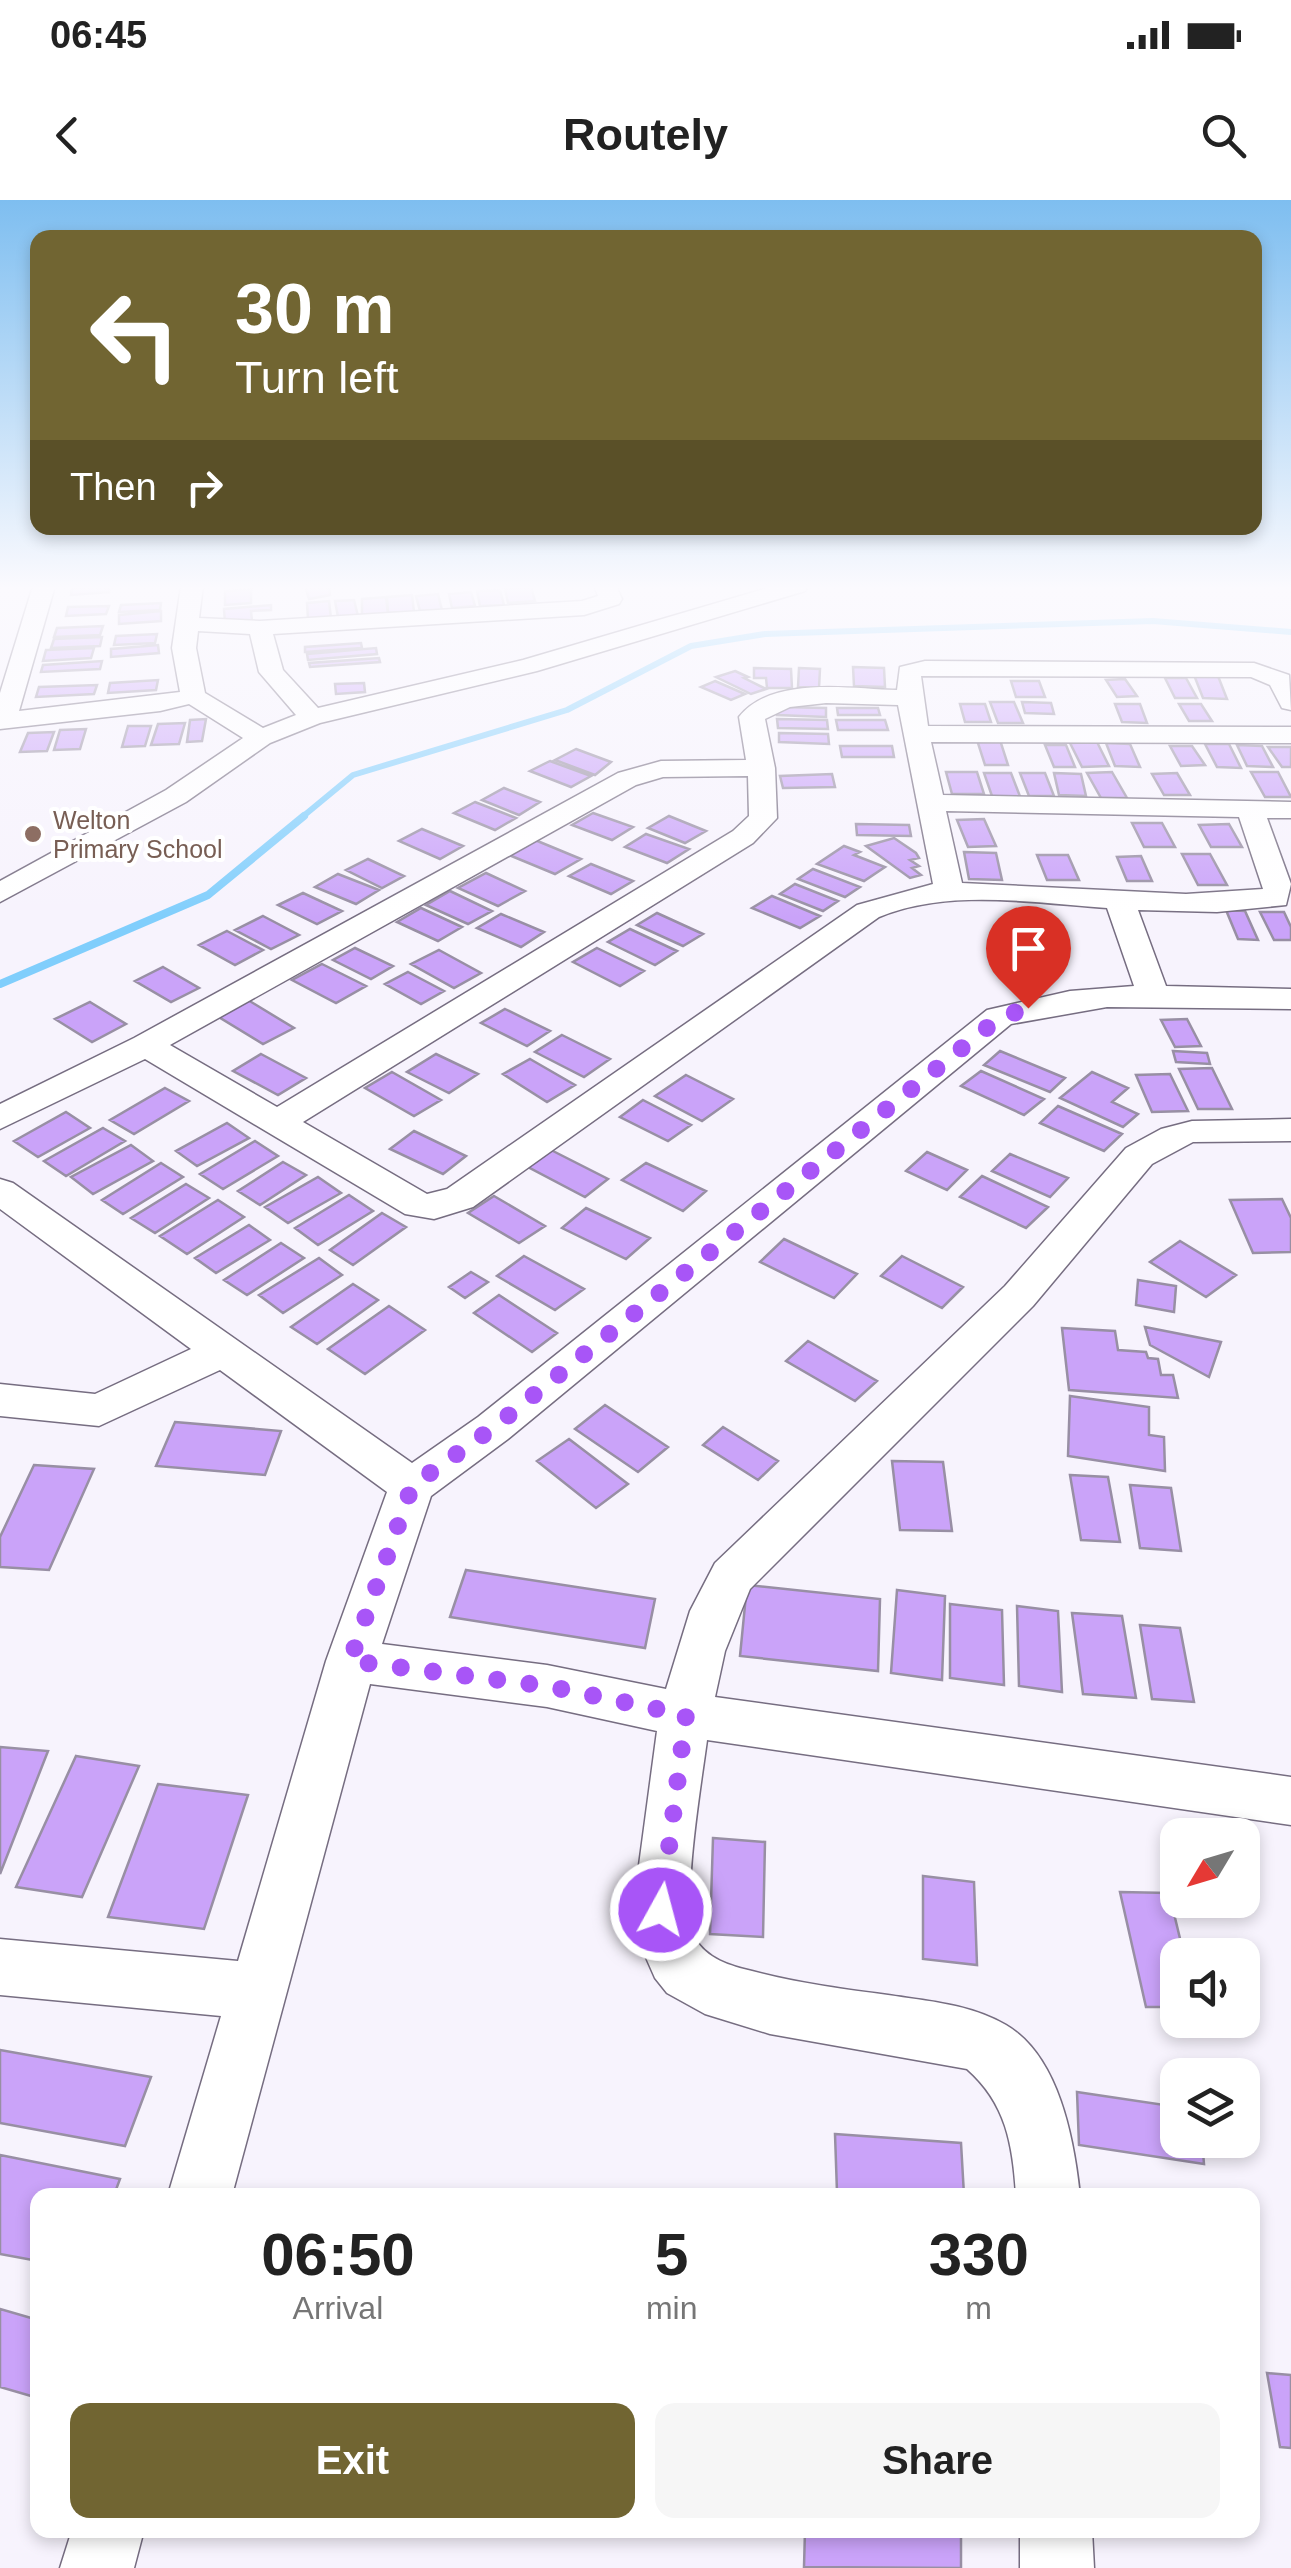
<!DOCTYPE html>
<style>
:root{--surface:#fff;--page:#f6f6f6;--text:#222;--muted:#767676;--accent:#716532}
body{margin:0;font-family:Arial,sans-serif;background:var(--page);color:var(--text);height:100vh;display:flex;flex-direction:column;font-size:38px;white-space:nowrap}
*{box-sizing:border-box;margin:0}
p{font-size:32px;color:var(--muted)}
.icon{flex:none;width:55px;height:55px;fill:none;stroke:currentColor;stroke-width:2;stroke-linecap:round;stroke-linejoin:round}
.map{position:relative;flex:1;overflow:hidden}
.details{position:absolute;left:30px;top:1988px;width:1230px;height:350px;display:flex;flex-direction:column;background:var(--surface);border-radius:20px;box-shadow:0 5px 15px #0003}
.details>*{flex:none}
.banner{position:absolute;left:30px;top:30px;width:1232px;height:305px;border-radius:20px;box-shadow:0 5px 15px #0003;background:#716532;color:#fff;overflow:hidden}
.needle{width:65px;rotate:232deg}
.tools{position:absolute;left:1160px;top:1618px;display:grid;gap:20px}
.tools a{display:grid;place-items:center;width:100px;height:100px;border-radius:20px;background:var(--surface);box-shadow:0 5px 15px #0003;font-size:50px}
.pin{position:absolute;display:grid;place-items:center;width:85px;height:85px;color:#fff;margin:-102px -42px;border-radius:50% 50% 50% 0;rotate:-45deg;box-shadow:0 0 10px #0007}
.pin .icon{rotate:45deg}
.me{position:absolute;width:110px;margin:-55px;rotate:7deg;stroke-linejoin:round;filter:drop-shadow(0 0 8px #0008)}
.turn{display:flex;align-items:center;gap:35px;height:210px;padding:0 40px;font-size:45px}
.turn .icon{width:130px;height:130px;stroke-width:2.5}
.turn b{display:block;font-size:70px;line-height:85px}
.then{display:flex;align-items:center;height:95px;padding:0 40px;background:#0003;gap:20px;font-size:38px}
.eta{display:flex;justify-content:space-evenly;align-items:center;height:170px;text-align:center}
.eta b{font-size:60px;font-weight:700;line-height:70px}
.button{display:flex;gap:20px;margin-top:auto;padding:20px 40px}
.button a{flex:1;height:115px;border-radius:20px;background:var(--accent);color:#fff;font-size:40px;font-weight:700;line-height:115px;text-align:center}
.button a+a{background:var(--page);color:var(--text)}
.status{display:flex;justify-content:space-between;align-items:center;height:70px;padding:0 50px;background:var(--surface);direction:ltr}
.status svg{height:28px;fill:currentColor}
header{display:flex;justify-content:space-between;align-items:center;height:130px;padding:0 40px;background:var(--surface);font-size:45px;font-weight:700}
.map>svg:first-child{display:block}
</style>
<div class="status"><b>06:45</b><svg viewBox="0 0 49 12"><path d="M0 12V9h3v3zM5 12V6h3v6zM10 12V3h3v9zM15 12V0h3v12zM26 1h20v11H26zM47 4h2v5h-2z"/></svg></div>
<header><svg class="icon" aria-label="back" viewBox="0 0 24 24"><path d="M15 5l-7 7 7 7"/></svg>Routely<svg class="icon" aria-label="search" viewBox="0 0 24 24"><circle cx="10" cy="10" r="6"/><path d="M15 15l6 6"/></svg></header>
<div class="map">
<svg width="1291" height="2368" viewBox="0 0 1291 2368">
<rect width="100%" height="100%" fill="#f7f3fd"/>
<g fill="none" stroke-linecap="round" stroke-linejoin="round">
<path stroke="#80cefc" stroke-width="6" d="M 301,618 L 353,575 L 567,510 L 691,446 L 765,434 L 1153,421 L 1291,432"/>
<path stroke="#80cefc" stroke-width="8" d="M 0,784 L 208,695 L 304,616"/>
</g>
<path fill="#caa3f9" stroke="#988fa4" stroke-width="2.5" d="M 109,386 L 109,392 L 71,395 L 72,388 Z
M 305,386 L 329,386 L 330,395 L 309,399 Z
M 531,387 L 535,401 L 508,403 L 505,389 Z
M 251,389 L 251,403 L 225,405 L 225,391 Z
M 500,390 L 504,405 L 480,406 L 477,391 Z
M 471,392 L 475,406 L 452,408 L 449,394 Z
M 438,394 L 442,410 L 420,411 L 416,396 Z
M 412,395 L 414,412 L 388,413 L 387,397 Z
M 386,397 L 388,414 L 362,415 L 362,399 Z
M 354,400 L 358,416 L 338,417 L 335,401 Z
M 329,401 L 331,418 L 308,419 L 307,403 Z
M 161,403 L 160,410 L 119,412 L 121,405 Z
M 271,405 L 271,410 L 251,411 L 252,421 L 225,423 L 224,409 Z
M 109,406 L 106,414 L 66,416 L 68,407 Z
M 161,411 L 161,421 L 119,424 L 119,415 Z
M 103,426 L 100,435 L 54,437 L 57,428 Z
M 157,434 L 155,443 L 114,445 L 116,436 Z
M 102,437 L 100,446 L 51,448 L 54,439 Z
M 361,443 L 362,448 L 305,452 L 305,447 Z
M 158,445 L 159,453 L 111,457 L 111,449 Z
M 94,448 L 91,458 L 43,461 L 46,450 Z
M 376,448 L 377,454 L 308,460 L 307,454 Z
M 379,458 L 380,462 L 310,467 L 309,463 Z
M 102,461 L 100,469 L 41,472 L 43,465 Z
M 853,467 L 884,468 L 885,487 L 854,486 Z
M 754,468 L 791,469 L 792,488 L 767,488 L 766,478 L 754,478 Z
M 799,468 L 820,469 L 819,488 L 798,487 Z
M 735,471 L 748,477 L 744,478 L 766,489 L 751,494 L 716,477 Z
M 1194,475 L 1218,476 L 1227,499 L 1203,498 Z
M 1165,478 L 1186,478 L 1197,498 L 1175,498 Z
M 1125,479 L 1137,496 L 1117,497 L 1106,480 Z
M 158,480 L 156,490 L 108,493 L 110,483 Z
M 715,481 L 745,494 L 731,500 L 701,487 Z
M 1011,481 L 1039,481 L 1045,497 L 1016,497 Z
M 364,483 L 365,492 L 336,494 L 335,484 Z
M 97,485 L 94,494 L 36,497 L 39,487 Z
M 990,502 L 1014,502 L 1023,523 L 998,523 Z
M 1022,502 L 1051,503 L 1054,514 L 1025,513 Z
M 960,504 L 985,504 L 991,522 L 965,522 Z
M 1115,504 L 1140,504 L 1147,523 L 1122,522 Z
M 1179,504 L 1201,504 L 1212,521 L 1189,521 Z
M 777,507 L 826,508 L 826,517 L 777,515 Z
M 837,508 L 878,508 L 880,515 L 838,515 Z
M 206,519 L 202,541 L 187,542 L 190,520 Z
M 777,519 L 827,520 L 828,529 L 778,528 Z
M 836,520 L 885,520 L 888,530 L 838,530 Z
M 185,523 L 179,544 L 151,545 L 158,524 Z
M 128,526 L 151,526 L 145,546 L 122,547 Z
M 86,529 L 80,549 L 54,550 L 60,530 Z
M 54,532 L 47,551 L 20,552 L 28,533 Z
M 779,533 L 828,534 L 829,544 L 779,542 Z
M 977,540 L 1000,540 L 1008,565 L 985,565 Z
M 1097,542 L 1109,566 L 1082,567 L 1070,543 Z
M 1106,543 L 1130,544 L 1140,567 L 1115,566 Z
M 1205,544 L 1229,544 L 1241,568 L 1217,567 Z
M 1045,545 L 1066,545 L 1075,567 L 1054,567 Z
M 1237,545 L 1262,546 L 1273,567 L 1247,566 Z
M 840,546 L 892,546 L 894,557 L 842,557 Z
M 1170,546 L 1192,546 L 1205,565 L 1181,566 Z
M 1268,547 L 1291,547 L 1291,567 L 1282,567 Z
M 576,549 L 611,562 L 595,575 L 555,560 Z
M 550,561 L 591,576 L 571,587 L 530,571 Z
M 946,572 L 977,572 L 984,594 L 952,594 Z
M 1112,572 L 1127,598 L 1101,598 L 1087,573 Z
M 1251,572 L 1278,572 L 1291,597 L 1265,597 Z
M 984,573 L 1011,573 L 1021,599 L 993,599 Z
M 1020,573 L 1045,573 L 1054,596 L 1029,596 Z
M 1054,573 L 1081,574 L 1086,596 L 1059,595 Z
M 1177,573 L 1190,595 L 1164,595 L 1152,574 Z
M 832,574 L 835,587 L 783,588 L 780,576 Z
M 504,588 L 540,602 L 519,615 L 482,600 Z
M 475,602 L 516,618 L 495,630 L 454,613 Z
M 593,613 L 633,627 L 612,640 L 572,625 Z
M 669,616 L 706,631 L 685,643 L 648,628 Z
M 984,619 L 996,646 L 968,647 L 957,620 Z
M 1132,623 L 1162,623 L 1175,647 L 1144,647 Z
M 856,624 L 909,625 L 911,636 L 857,635 Z
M 1229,624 L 1242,647 L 1211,647 L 1199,625 Z
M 422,629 L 463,646 L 440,659 L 399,641 Z
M 646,634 L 689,649 L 667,663 L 625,647 Z
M 894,638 L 916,653 L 919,658 L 910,660 L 919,666 L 912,668 L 921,675 L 910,678 L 866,646 Z
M 535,640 L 581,659 L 555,674 L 509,655 Z
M 844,646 L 860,652 L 854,655 L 885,667 L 864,681 L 817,664 Z
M 964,652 L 996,653 L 1002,680 L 969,679 Z
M 1182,654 L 1210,654 L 1227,685 L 1198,685 Z
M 1037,655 L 1068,655 L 1079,680 L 1047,680 Z
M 1141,656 L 1152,681 L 1127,681 L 1117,657 Z
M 368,659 L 404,676 L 382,688 L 346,670 Z
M 591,664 L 633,681 L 611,694 L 569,676 Z
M 813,669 L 860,687 L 845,697 L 798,679 Z
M 486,673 L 525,691 L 498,706 L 458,688 Z
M 338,674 L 379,690 L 356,704 L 315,687 Z
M 795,684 L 838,701 L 823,711 L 780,694 Z
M 450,691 L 492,711 L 468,724 L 426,705 Z
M 303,693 L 342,711 L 317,724 L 278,705 Z
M 772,696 L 820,716 L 800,728 L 752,708 Z
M 421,708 L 462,727 L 438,741 L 397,722 Z
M 1226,710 L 1245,711 L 1258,740 L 1238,739 Z
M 1260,712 L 1284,712 L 1291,727 L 1291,740 L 1274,740 Z
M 657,713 L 703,734 L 683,746 L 637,725 Z
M 501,714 L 544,732 L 521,747 L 477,728 Z
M 263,716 L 299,735 L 271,749 L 235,730 Z
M 630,729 L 677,751 L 655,765 L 608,742 Z
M 227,731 L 263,750 L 235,765 L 199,745 Z
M 355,748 L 393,766 L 371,779 L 333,760 Z
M 597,748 L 644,771 L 620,786 L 573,762 Z
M 439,750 L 481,773 L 454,788 L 411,764 Z
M 322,764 L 366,786 L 336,803 L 292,780 Z
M 163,767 L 199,788 L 171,802 L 135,781 Z
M 408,772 L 444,791 L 421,804 L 385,784 Z
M 248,800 L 294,828 L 263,844 L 217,816 Z
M 90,802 L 126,824 L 92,842 L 55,819 Z
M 505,809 L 550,831 L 527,846 L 481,823 Z
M 1187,819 L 1201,846 L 1175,847 L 1161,820 Z
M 562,835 L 610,859 L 584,877 L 535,852 Z
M 1000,851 L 1065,878 L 1050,892 L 984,865 Z
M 1173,851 L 1207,853 L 1210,864 L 1176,862 Z
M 261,854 L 306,878 L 278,895 L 233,871 Z
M 436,854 L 478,874 L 449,893 L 407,872 Z
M 530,859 L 575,885 L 547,902 L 503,874 Z
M 1212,868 L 1232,909 L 1198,909 L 1179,869 Z
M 981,871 L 1044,899 L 1024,915 L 961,886 Z
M 392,872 L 441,900 L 414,916 L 365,888 Z
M 1092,872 L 1128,888 L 1112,902 L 1138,914 L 1123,927 L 1060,898 Z
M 1170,874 L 1188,911 L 1152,912 L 1136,875 Z
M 686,875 L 733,899 L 702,921 L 655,896 Z
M 165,888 L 189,901 L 134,934 L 110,920 Z
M 643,900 L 691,925 L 668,941 L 620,917 Z
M 1058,906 L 1122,934 L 1104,951 L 1040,923 Z
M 66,912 L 90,928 L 38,957 L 14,941 Z
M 227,923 L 249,938 L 197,966 L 176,951 Z
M 103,928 L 125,941 L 66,976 L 44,961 Z
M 414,931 L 466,956 L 443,974 L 390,949 Z
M 255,941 L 278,956 L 223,989 L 200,974 Z
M 131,945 L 153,961 L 93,994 L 71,977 Z
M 551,950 L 608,979 L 585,997 L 528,967 Z
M 927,952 L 967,970 L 947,990 L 906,971 Z
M 1010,954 L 1068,978 L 1050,997 L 992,971 Z
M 283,962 L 306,975 L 260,1005 L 238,991 Z
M 161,963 L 183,977 L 123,1014 L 102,1000 Z
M 646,963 L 706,991 L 683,1011 L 622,980 Z
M 982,976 L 1048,1007 L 1026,1028 L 960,997 Z
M 318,977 L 341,993 L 288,1023 L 265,1007 Z
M 186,984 L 209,998 L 155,1033 L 131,1018 Z
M 349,995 L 373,1011 L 318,1045 L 295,1028 Z
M 494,996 L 545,1026 L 519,1043 L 468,1013 Z
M 1282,999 L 1291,1018 L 1291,1052 L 1253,1053 L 1230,1000 Z
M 218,1000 L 244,1017 L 187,1054 L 160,1036 Z
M 586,1008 L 650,1038 L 626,1059 L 562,1028 Z
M 382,1013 L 406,1027 L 353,1065 L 330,1050 Z
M 249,1025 L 270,1040 L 216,1073 L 195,1058 Z
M 784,1039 L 857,1074 L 834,1098 L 760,1062 Z
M 1180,1041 L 1236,1075 L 1206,1097 L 1150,1062 Z
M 281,1043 L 304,1058 L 247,1095 L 224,1080 Z
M 524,1056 L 584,1089 L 555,1110 L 497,1076 Z
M 902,1056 L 963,1087 L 942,1108 L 881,1076 Z
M 319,1058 L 342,1075 L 283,1113 L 259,1095 Z
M 471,1072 L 488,1082 L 465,1098 L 449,1087 Z
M 1138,1080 L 1176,1086 L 1174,1112 L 1136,1105 Z
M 353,1084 L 378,1100 L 317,1144 L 291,1127 Z
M 499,1095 L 557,1133 L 532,1152 L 474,1113 Z
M 389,1106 L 425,1130 L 365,1174 L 328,1149 Z
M 1145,1127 L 1221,1142 L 1209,1177 L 1150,1145 Z
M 1062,1128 L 1115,1131 L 1118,1150 L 1146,1152 L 1148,1158 L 1158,1159 L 1161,1175 L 1173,1175 L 1178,1198 L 1069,1190 Z
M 808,1141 L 877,1181 L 855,1201 L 786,1161 Z
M 1070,1196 L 1149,1207 L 1149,1235 L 1164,1237 L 1165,1271 L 1068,1256 Z
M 605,1205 L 668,1247 L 638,1272 L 575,1229 Z
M 175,1222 L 281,1231 L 265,1275 L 156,1266 Z
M 723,1227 L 778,1261 L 758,1280 L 703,1245 Z
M 569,1239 L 628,1284 L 596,1308 L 537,1261 Z
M 892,1261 L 943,1262 L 952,1331 L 900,1330 Z
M 34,1265 L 94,1269 L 49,1370 L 0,1367 L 0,1337 Z
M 1070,1275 L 1108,1277 L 1120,1342 L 1081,1340 Z
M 1130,1285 L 1171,1288 L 1181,1351 L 1140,1348 Z
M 466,1370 L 655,1399 L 645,1448 L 450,1417 Z
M 747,1385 L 880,1399 L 878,1471 L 740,1456 Z
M 897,1390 L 945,1396 L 942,1480 L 891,1473 Z
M 950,1404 L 1002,1410 L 1004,1485 L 950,1478 Z
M 1017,1406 L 1058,1411 L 1062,1492 L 1019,1486 Z
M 1072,1413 L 1122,1416 L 1136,1498 L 1083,1494 Z
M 1140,1425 L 1180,1428 L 1194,1502 L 1152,1499 Z
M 0,1547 L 48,1551 L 0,1674 Z
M 76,1556 L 139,1566 L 82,1697 L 16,1687 Z
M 158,1584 L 248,1595 L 204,1729 L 108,1717 Z
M 713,1638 L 765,1642 L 763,1737 L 710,1734 Z
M 923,1676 L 974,1682 L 977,1765 L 923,1759 Z
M 1120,1692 L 1169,1693 L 1184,1755 L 1178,1755 L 1178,1807 L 1146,1807 Z
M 0,1850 L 151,1877 L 125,1946 L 0,1923 Z
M 1077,1892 L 1178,1907 L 1178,1940 L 1202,1940 L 1204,1964 L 1079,1945 Z
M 835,1934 L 961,1943 L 964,1995 L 837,1992 Z
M 0,1955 L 120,1979 L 114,1995 L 38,1995 L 38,2061 L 0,2054 Z
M 0,2109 L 38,2120 L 38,2198 L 0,2187 Z
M 1267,2173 L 1291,2175 L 1291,2248 L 1280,2247 Z
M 805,2330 L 961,2330 L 961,2368 L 804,2367 Z"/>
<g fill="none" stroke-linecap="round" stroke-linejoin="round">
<g stroke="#766d81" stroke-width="3">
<path id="minor" d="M 33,386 L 55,386 L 19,511 L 180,492 L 172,448 L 181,386 L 203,386 L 199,418 L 260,421 L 582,401 L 598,396 L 594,386 L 616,386 L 622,399 L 619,404 L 584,415 L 273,434 L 283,470 L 318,508 L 523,460 L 774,386 L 808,386 L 805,391 L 537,471 L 320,523 L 270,543 L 186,602 L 0,702 L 0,681 L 166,590 L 243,538 L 189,504 L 160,511 L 0,529 L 0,493 ZM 198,431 L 250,434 L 259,472 L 296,515 L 263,528 L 205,493 L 196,448 Z
M 925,461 L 1254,463 L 1289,475 L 1291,510 L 1282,508 L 1270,485 L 1251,477 L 921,476 L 928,526 L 1291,527 L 1291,543 L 931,542 L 943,595 L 1291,602 L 1291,618 L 1267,618 L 1291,684 L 1286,705 L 1217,712 L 1138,710 L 1166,786 L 1291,789 L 1291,809 L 1107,807 L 1011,824 L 508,1239 L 431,1296 L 382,1444 L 547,1465 L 666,1489 L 690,1411 L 715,1363 L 1005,1086 L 1126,948 L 1161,929 L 1192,921 L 1291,919 L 1291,941 L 1193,942 L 1152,964 L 1033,1106 L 750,1389 L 725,1451 L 715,1497 L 1291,1577 L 1291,1625 L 707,1540 C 702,1579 680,1707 695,1738 C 706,1759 731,1766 752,1771 C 797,1783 842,1789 888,1795 C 927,1801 970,1804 1006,1825 C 1059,1856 1074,1939 1080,1995 L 1016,1995 C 1013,1945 1006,1903 967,1869 L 770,1834 L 705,1814 L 667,1793 L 655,1778 L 640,1744 L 633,1710 L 657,1531 L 547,1507 L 370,1484 L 232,1995 L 168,1995 L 221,1816 L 0,1795 L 0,1739 L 238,1761 L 326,1461 L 387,1292 L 220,1170 L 99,1226 L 0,1216 L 0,1184 L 95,1194 L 191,1149 L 0,1009 L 0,979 L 13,983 L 412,1263 L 478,1217 L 987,810 L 1070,791 L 1134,786 L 1107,708 C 1033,703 949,688 879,717 L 473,1007 L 434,1019 L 405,1014 L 145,859 L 0,929 L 0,904 L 134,838 L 618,573 L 661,561 L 746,560 L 739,517 C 772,475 851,489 897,490 L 900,467 ZM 826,503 L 898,505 L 933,684 L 857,705 L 447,989 L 427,994 L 303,922 L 753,643 L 777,618 L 775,568 L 765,519 L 790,507 ZM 748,576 L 749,616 L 733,631 L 277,907 L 170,845 L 636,585 L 663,577 ZM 946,611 L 1239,617 L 1263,689 L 1186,694 L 962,683 Z
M 72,2330 L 144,2330 L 134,2368 L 60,2368 Z
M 1020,2330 L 1092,2330 L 1094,2368 L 1020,2368 Z"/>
</g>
<use href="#minor" fill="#fff" fill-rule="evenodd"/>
</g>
<linearGradient id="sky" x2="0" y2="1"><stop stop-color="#7ebef0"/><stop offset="0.54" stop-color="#fbfafe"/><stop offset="1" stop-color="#fbfafe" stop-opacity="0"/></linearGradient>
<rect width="1291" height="718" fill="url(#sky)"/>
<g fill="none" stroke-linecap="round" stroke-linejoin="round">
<path stroke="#a855f7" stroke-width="18" stroke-dasharray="0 32.4" d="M 661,1710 L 686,1515 L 547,1486 L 350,1461 L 412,1286 L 493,1228 L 999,818 L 1028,808"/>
</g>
<circle fill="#8d6e63" stroke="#fff" stroke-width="4" cx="33" cy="634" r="10"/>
<g text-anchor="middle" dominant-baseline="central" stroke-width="8" stroke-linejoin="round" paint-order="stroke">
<g font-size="25" fill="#785e54" stroke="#fff" text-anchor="start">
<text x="53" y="620">Welton<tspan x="53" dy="29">Primary School</tspan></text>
</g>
</g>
</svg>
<div class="tools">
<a><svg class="needle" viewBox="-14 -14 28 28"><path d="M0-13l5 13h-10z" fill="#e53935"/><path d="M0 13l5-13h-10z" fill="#767676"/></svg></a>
<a><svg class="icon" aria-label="sound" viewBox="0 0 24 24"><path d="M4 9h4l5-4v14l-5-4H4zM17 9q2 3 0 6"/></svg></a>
<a><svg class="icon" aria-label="layers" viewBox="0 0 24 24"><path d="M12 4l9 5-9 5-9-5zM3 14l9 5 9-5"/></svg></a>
</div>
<div class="pin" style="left:1028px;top:808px;background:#d93025"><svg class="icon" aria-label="arrive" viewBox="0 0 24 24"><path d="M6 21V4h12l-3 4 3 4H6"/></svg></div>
<svg class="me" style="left:661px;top:1710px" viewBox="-20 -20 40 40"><circle r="17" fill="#a855f7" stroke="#fff" stroke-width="3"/><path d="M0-11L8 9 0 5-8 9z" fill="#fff"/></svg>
<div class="banner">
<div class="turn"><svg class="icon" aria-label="left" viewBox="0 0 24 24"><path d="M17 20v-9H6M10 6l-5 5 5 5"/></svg><div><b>30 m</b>Turn left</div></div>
<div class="then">Then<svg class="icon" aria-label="right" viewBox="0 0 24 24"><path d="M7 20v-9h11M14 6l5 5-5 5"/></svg></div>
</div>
<section class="details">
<div class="eta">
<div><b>06:50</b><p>Arrival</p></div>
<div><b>5</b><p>min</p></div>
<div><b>330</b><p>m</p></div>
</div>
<div class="button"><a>Exit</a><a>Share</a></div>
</section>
</div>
